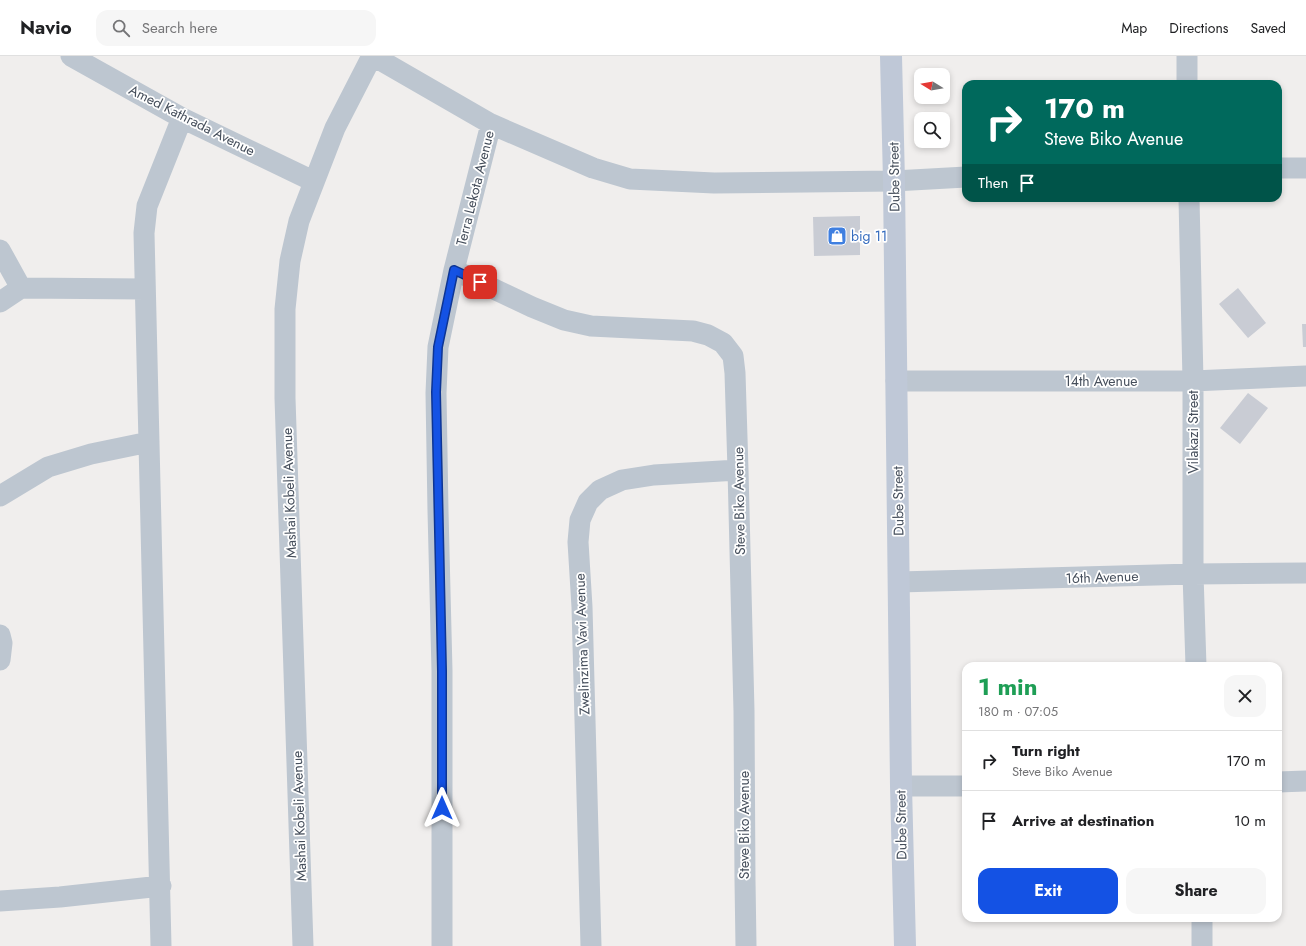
<!DOCTYPE html>
<meta charset="utf-8">
<style>
:root{--surface:#fff;--page:#f6f6f6;--text:#202124;--muted:#757577;--line:#e0e0e0;--accent:#1452e4}
body{margin:0;font-family:Jost,sans-serif;background:var(--page);color:var(--text);height:100vh;display:flex;flex-direction:column;font-size:15px;white-space:nowrap}
*{box-sizing:border-box;margin:0}
p{font-size:13px;color:var(--muted)}
.icon{flex:none;width:22px;height:22px;fill:none;stroke:currentColor;stroke-width:2;stroke-linecap:round;stroke-linejoin:round}
.map{position:relative;flex:1;overflow:hidden}
.side{position:absolute;left:962px;top:606px;width:320px;height:260px;display:flex;flex-direction:column;background:var(--surface);border-radius:12px;box-shadow:0 2px 6px #0003}
.side>*{flex:none}
.top-card{position:absolute;left:962px;top:24px;width:320px;height:122px;border-radius:12px;box-shadow:0 2px 6px #0003;background:#00695c;color:#fff;overflow:hidden}
.needle{width:26px;rotate:281deg}
.buttons{position:absolute;left:914px;top:12px;display:grid;gap:8px}
.buttons a{display:grid;place-items:center;width:36px;height:36px;border-radius:8px;background:var(--surface);box-shadow:0 2px 6px #0003;font-size:20px}
.pin{position:absolute;display:grid;place-items:center;width:34px;height:34px;color:#fff;margin:-17px;border-radius:8px;box-shadow:0 2px 6px #0006}
.me{position:absolute;width:44px;margin:-22px;rotate:0deg;stroke-linejoin:round;filter:drop-shadow(0 0 3px #0008)}
.turn{display:flex;align-items:center;gap:14px;height:84px;padding:0 16px;font-size:18px}
.turn .icon{width:52px;height:52px;stroke-width:2.5}
.turn b{display:block;font-size:28px;line-height:34px}
.then{display:flex;align-items:center;height:38px;padding:0 16px;background:#0003;gap:8px;font-size:15px}
.round{display:grid;place-items:center;flex:none;width:42px;height:42px;border-radius:12px;background:var(--page)}
.headline{display:flex;align-items:center;justify-content:space-between;height:68px;padding:0 16px}
h1{font-size:24px;font-weight:700;line-height:30px;color:#1e9e55}
.action{display:flex;gap:8px;margin-top:auto;padding:8px 16px}
.action a{flex:1;height:46px;border-radius:12px;background:var(--accent);color:#fff;font-size:16px;font-weight:700;line-height:46px;text-align:center}
.action a+a{background:var(--page);color:var(--text)}
ul{padding:0;list-style:none}
li{display:flex;align-items:center;gap:12px;height:60px;padding:0 16px;border-top:1px solid var(--line)}
li div{flex:1}
li b{display:block;font-size:15px}
li em{font-style:normal}
header{display:flex;align-items:center;gap:24px;box-sizing:border-box;height:56px;padding:0 20px;background:var(--surface);border-bottom:1px solid var(--line)}
header strong{font-size:19px}
nav{display:flex;gap:22px;margin-inline-start:auto;font-size:14px}
.search{width:280px;height:36px;background:var(--page);display:flex;align-items:center;gap:10px;box-sizing:border-box;padding:0 14px;border-radius:12px;color:var(--muted);font-size:15px}
.map>svg:first-child{display:block}
</style>
<header>
<strong>Navio</strong>
<div class="search"><svg class="icon" aria-label="search" viewBox="0 0 24 24"><circle cx="10" cy="10" r="6"/><path d="M15 15l6 6"/></svg>Search here</div>
<nav><a>Map</a><a>Directions</a><a>Saved</a></nav>
</header>
<div class="map">
<svg width="1306" height="890" viewBox="0 0 1306 890">
<rect width="100%" height="100%" fill="#f0eeed"/>
<path fill="#c9ccd4" d="M 860,160 L 860,199 L 814,200 L 813,161 Z
M 1238,232 L 1266,267 L 1248,282 L 1219,248 Z
M 1302,268 L 1306,268 L 1306,291 L 1303,291 Z
M 1248,337 L 1268,352 L 1240,388 L 1220,372 Z"/>
<g fill="none" stroke-linecap="round" stroke-linejoin="round">
<path stroke="#bdc6d0" stroke-width="21" d="M 71,0 L 182,62 L 313,125
M 373,0 L 491,68 L 593,112 L 630,123 L 714,127 L 894,125 L 966,121
M 1187,0 L 1187,28
M 1278,112 L 1306,112
M 1189,142 L 1193,325 L 1193,518 L 1196,610
M 0,194 L 21,232
M 454,214 L 532,251 L 564,264 L 591,270 L 693,275 L 708,279 L 723,287 L 733,300 L 735,317 L 738,414 L 744,655 L 745,824 L 746,890
M 0,246 L 21,232 L 145,233
M 896,325 L 1193,325 L 1306,320
M 0,440 L 48,411 L 91,398 L 149,386
M 899,526 L 1193,518 L 1306,517
M 0,579 L 2,587 L 0,604
M 1278,726 L 1306,725
M 901,730 L 966,730
M 0,845 L 60,841 L 161,830
M 1202,862 L 1202,890
M 161,890 L 144,177 L 147,150 L 182,62
M 303,890 L 285,342 L 285,253 L 290,205 L 299,165 L 335,72 L 372,0
M 442,890 L 442,615 L 438,455 L 436,337 L 438,291 L 454,214 L 491,68
M 591,890 L 582,551 L 578,486 L 580,464 L 588,446 L 600,434 L 622,424 L 654,419 L 738,414"/>
<path stroke="#bfc8d7" stroke-width="22" d="M 891,0 L 894,125 L 901,730 L 905,890"/>
</g>
<g fill="none" stroke-linecap="round" stroke-linejoin="round">
<g stroke="#0d3594" stroke-width="10">
<path id="route" d="M 442,752 L 442,615 L 436,336 L 438,291 L 454,214 L 480,226"/>
</g>
<use href="#route" stroke="#1452e4" stroke-width="7"/>
</g>
<defs>
<g id="shop-square" transform="scale(1)"><rect x="-9" y="-9" width="18" height="18" rx="4" fill="#3f7fe0" stroke="#fff"/><path d="M-5-2.5h2.3a2.7 3.5 0 0 1 5.4 0H5L5.5 6h-11ZM-1.5-2.5h3a1.5 2.3 0 0 0-3 0Z" fill="#fff"/></g>
</defs>
<g fill-rule="evenodd">
<use href="#shop-square" x="837" y="180"/>
</g>
<g text-anchor="middle" dominant-baseline="central" stroke-width="3.5" stroke-linejoin="round" paint-order="stroke">
<g font-size="14" fill="#454e5b" stroke="#fff">
<text transform="translate(192 64) rotate(27)">Amed Kathrada Avenue</text>
<text transform="translate(894 121) rotate(-91)">Dube Street</text>
<text transform="translate(475 132) rotate(-76)">Terra Lekota Avenue</text>
<text x="1101" y="325">14th Avenue</text>
<text transform="translate(1193 376) rotate(-90)">Vilakazi Street</text>
<text transform="translate(289 437) rotate(-92)">Mashai Kobeli Avenue</text>
<text transform="translate(739 445) rotate(-91)">Steve Biko Avenue</text>
<text transform="translate(898 445) rotate(-91)">Dube Street</text>
<text transform="translate(1102 521) rotate(-2)">16th Avenue</text>
<text transform="translate(582 588) rotate(-92)">Zwelinzima Vavi Avenue</text>
<text transform="translate(299 760) rotate(-92)">Mashai Kobeli Avenue</text>
<text transform="translate(744 769) rotate(-90)">Steve Biko Avenue</text>
<text transform="translate(901 769) rotate(-91)">Dube Street</text>
</g>
<g font-size="14" fill="#366cbe" stroke="#fff" text-anchor="start">
<text x="851" y="180">big 11</text>
</g>
</g>
</svg>
<div class="buttons">
<a><svg class="needle" viewBox="-14 -14 28 28"><path d="M0-13l5 13h-10z" fill="#e53935"/><path d="M0 13l5-13h-10z" fill="#757577"/></svg></a>
<a><svg class="icon" aria-label="search" viewBox="0 0 24 24"><circle cx="10" cy="10" r="6"/><path d="M15 15l6 6"/></svg></a>
</div>
<div class="pin" style="left:480px;top:226px;background:#d93025"><svg class="icon" aria-label="arrive" viewBox="0 0 24 24"><path d="M6 21V4h12l-3 4 3 4H6"/></svg></div>
<svg class="me" style="left:442px;top:752px" viewBox="-20 -20 40 40"><path d="M0-17L14 15 0 8-14 15z" fill="#1452e4" stroke="#fff" stroke-width="4"/></svg>
<div class="top-card">
<div class="turn"><svg class="icon" aria-label="right" viewBox="0 0 24 24"><path d="M7 20v-9h11M14 6l5 5-5 5"/></svg><div><b>170 m</b>Steve Biko Avenue</div></div>
<div class="then">Then<svg class="icon" aria-label="arrive" viewBox="0 0 24 24"><path d="M6 21V4h12l-3 4 3 4H6"/></svg></div>
</div>
<section class="side">
<div class="headline"><div><h1>1 min</h1><p>180 m · 07:05</p></div><a class="round"><svg class="icon" aria-label="close" viewBox="0 0 24 24"><path d="M6 6l12 12M18 6L6 18"/></svg></a></div>
<ul>
<li><svg class="icon" aria-label="right" viewBox="0 0 24 24"><path d="M7 20v-9h11M14 6l5 5-5 5"/></svg><div><b>Turn right</b><p>Steve Biko Avenue</p></div><em>170 m</em></li>
<li><svg class="icon" aria-label="arrive" viewBox="0 0 24 24"><path d="M6 21V4h12l-3 4 3 4H6"/></svg><div><b>Arrive at destination</b></div><em>10 m</em></li>
</ul>
<div class="action"><a>Exit</a><a>Share</a></div>
</section>
</div>
